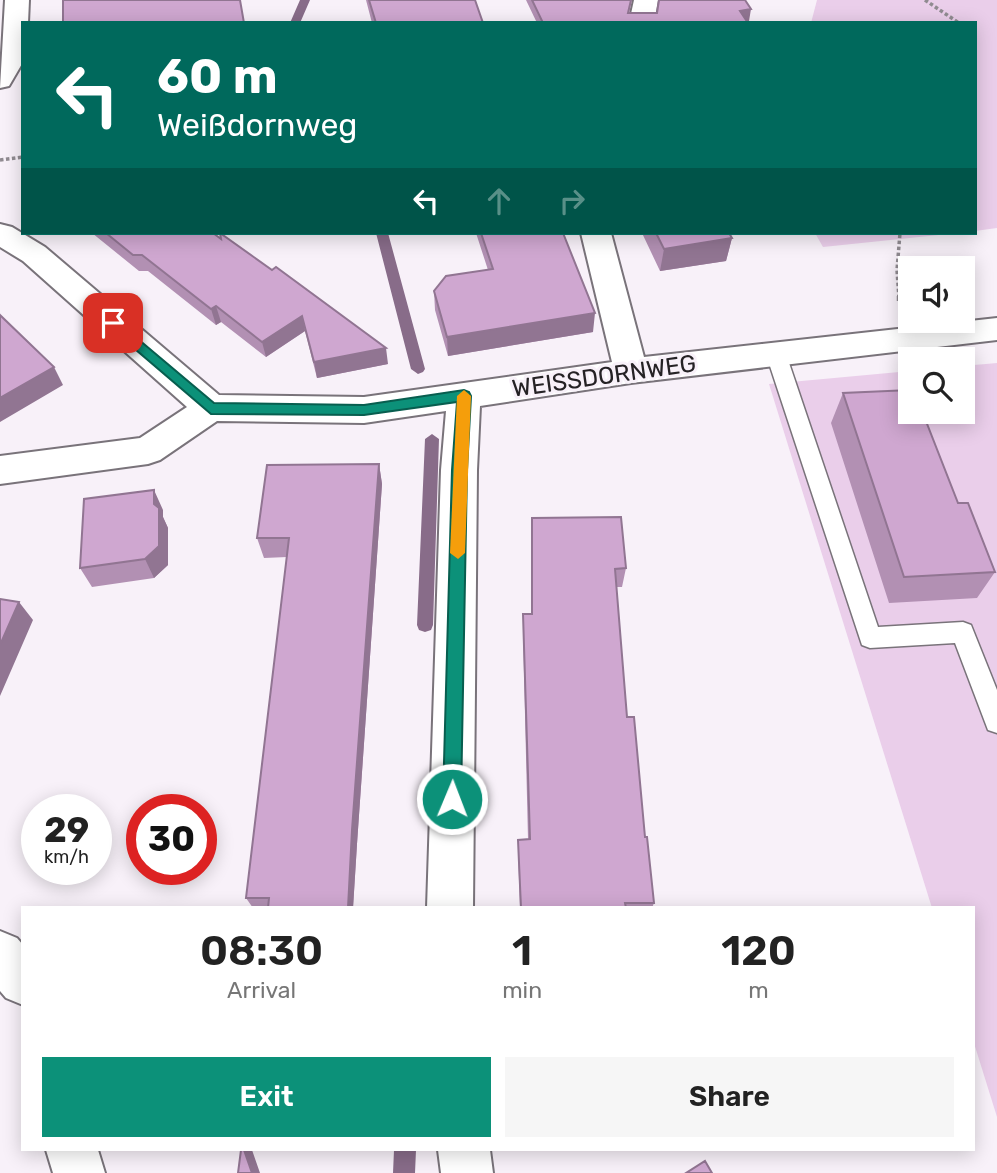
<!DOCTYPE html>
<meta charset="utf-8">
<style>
:root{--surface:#fff;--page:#f6f6f6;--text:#222;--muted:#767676;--accent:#0c9179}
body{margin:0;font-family:Rubik,sans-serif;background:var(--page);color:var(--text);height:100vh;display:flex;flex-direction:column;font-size:26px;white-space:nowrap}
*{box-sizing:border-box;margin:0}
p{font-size:23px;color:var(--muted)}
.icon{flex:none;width:38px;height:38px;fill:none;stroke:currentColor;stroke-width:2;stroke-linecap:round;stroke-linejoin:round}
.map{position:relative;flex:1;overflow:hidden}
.panel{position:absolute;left:21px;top:906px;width:954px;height:245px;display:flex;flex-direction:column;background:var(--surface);border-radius:0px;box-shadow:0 4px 18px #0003}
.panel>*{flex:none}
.top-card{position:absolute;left:21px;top:21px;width:956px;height:214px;border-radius:0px;box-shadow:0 4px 18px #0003;background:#00695c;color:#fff;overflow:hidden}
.fabs{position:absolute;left:898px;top:256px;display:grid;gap:14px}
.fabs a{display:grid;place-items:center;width:77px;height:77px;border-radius:0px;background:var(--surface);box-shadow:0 4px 18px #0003;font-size:35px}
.speed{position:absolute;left:21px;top:794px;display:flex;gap:14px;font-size:35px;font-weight:700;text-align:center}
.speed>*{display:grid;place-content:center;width:91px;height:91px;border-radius:50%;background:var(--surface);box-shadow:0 4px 18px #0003;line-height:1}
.speed small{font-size:18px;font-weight:400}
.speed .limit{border:10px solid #d22;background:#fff;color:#111}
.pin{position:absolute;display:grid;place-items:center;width:60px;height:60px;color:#fff;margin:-30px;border-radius:14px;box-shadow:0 4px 10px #0006}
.me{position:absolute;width:77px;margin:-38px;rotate:1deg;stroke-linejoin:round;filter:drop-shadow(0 0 5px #0008)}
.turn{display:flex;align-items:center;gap:24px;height:147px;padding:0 21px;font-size:32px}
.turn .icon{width:91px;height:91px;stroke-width:2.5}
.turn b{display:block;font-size:49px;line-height:60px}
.lanes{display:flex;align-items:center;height:66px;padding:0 21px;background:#0003;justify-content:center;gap:35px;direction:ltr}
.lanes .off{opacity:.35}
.eta{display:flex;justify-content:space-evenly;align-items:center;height:119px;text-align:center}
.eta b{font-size:42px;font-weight:600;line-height:49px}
.cta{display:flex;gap:14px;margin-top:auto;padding:14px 21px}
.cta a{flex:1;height:80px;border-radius:0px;background:var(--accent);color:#fff;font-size:28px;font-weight:600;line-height:80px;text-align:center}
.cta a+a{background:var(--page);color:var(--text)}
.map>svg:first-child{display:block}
</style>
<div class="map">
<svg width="997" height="1173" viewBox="0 0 997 1173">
<rect width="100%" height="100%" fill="#f8f1f9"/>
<path fill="#eaceea" d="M 817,0 L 997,0 L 997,228 L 975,231 L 975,23 L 811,23 Z
M 815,233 L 958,233 L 823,247 Z
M 997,363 L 997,1117 L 973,1040 L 973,908 L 932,908 L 769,384 L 910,371 L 910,411 L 962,411 L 963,366 Z"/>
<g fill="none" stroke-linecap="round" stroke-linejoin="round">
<path fill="#886c89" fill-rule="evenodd" d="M 300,0 L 310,0 L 300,23 L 290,23 Z
M 376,233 L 388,233 L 425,369 L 423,372 L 418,374 L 411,369 Z
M 432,434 L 439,439 L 433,625 L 431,630 L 425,632 L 419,630 L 417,625 L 425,439 Z
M 394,1150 L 416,1150 L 415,1173 L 393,1173 Z"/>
<g stroke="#79737a" stroke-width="3">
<path id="service" d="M 776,347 L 783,349 L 786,354 L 878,627 L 963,622 L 971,625 L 997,690 L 997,733 L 988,730 L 955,643 L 870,648 L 862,645 L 766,354 L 769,349 Z"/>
</g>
<g stroke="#79737a" stroke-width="4">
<path id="minor" d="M 5,0 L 29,0 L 28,23 L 23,23 L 23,62 L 9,86 L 0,88 Z
M 634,0 L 658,0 L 654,23 L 629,23 Z
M 0,224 L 12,227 L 45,247 L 219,395 L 364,397 L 612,362 L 581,233 L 611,233 L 644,357 L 997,318 L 997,340 L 631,383 L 480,406 L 477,470 L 473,908 L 427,908 L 441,470 L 446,411 L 364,423 L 217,421 L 160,460 L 148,464 L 0,484 L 0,456 L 140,438 L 187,407 L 23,261 L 0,247 Z
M 0,931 L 17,938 L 23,945 L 23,1005 L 6,998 L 0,991 Z
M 46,1150 L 98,1150 L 105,1173 L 53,1173 Z
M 438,1150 L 490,1150 L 493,1173 L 441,1173 Z"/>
</g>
<path stroke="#908b91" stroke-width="3.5" stroke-dasharray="3.5 2.5" stroke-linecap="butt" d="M 925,0 L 959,23
M 975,57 L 975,78
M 0,160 L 23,157
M 899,298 L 897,270 L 900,233"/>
<path stroke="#908b91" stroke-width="4.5" stroke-dasharray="5 3.5" stroke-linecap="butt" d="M 899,296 L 899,302"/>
<use href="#service" fill="#fff" fill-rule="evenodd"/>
<use href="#minor" fill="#fff" fill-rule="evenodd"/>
</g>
<path fill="#b290b3" d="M 366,0 L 475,0 L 483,23 L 372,23 Z
M 526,0 L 632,0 L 629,13 L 749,21 L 747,21 L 748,23 L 537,23 Z
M 92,233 L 213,233 L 388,364 L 317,378 L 305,331 L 266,357 L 221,322 L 216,325 L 148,271 L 139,271 Z
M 476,233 L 563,233 L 593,332 L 448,356 L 435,310 L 434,291 L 488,270 Z
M 642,233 L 729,233 L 732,238 L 726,261 L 660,271 Z
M 843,393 L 958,503 L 995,572 L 977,598 L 889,603 L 831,423 Z
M 379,464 L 382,484 L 357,844 L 353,908 L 253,908 L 246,898 L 287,557 L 264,558 L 257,538 Z
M 163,510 L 163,517 L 168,528 L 168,565 L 154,578 L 92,587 L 80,568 Z
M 532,518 L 626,568 L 622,587 L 616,587 L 627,717 L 654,903 L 652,908 L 520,908 L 518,853 L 518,840 L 528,839 L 523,632 L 523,614 L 531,614 Z"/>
<path fill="#917592" d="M 751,9 L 749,21 L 738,22 L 740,11 Z
M 732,238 L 726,261 L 660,271 L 664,249 Z
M 216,306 L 221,322 L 216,325 L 211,309 Z
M 595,313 L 593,332 L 448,356 L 447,337 Z
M 302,316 L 305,331 L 266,357 L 262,342 Z
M 386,348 L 388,364 L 317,378 L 314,362 Z
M 54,367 L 63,385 L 0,422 L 0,398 Z
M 379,464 L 382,484 L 357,844 L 353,908 L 348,908 L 352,830 Z
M 154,490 L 163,510 L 163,517 L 168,528 L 168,565 L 154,578 L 145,559 L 154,504 Z
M 19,602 L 33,620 L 0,696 L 0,645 Z
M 244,1150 L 252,1150 L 260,1173 L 252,1173 Z"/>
<path fill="#cfa7d0" stroke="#917592" stroke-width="2" d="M 63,0 L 240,0 L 244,23 L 63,23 Z
M 369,0 L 475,0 L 483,23 L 376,23 Z
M 532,0 L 631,0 L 628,13 L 657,13 L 659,0 L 745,0 L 751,9 L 740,11 L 748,23 L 543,23 Z
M 106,233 L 213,233 L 221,239 L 220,233 L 272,270 L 276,267 L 386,348 L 314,362 L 302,316 L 262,342 L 216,306 L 211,309 L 142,255 L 133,255 Z
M 481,233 L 563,233 L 595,313 L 447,337 L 434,291 L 446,276 L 493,269 Z
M 656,233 L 729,233 L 732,238 L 664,249 Z
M 0,315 L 54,367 L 0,398 Z
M 910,390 L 910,411 L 922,411 L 958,503 L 968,503 L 995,572 L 904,577 L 843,393 Z
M 379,464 L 352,830 L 348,908 L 268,908 L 269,898 L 246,898 L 289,538 L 257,538 L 267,465 Z
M 154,490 L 154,504 L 159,508 L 159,546 L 145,559 L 80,568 L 84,499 Z
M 621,517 L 626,568 L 615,569 L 627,717 L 634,717 L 645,837 L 647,837 L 654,903 L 625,903 L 626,908 L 521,908 L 518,840 L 530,839 L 523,614 L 532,614 L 532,518 Z
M 0,599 L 19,602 L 0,645 Z
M 241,1150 L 244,1150 L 252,1173 L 238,1173 Z
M 705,1161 L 712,1173 L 686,1173 Z"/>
<path fill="#0c9179" stroke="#085e4f" stroke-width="2" d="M 113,318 L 214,403 L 364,405 L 464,390 L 469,392 L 471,396 L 467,470 L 461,799 L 459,805 L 452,807 L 446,805 L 443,799 L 452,470 L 457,402 L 364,415 L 211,414 L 108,326 L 106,323 Z"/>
<path fill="#f59e0b" d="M 464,390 L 471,396 L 465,553 L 458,559 L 450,553 L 457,396 Z"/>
<g text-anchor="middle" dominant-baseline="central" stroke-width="6" stroke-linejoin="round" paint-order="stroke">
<g font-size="24" fill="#252225" stroke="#f8f1f9">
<text transform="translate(604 376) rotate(-8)">WEISSDORNWEG</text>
</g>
</g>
</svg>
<div class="fabs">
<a><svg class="icon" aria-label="sound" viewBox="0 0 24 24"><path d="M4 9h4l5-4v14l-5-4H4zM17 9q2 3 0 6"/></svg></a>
<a><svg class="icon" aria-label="search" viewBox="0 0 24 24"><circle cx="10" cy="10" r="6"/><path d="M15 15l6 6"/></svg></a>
</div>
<div class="speed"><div>29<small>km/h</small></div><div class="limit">30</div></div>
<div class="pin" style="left:113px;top:323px;background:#d93025"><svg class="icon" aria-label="arrive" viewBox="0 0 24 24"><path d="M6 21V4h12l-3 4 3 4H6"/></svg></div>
<svg class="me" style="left:452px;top:799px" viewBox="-20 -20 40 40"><circle r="17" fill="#0c9179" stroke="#fff" stroke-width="3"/><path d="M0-11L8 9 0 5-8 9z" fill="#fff"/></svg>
<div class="top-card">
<div class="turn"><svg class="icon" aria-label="left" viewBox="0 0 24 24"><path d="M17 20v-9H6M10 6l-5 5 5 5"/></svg><div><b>60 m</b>Weißdornweg</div></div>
<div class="lanes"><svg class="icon" aria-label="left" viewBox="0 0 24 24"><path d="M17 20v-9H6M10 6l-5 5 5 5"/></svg><svg class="icon off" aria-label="ahead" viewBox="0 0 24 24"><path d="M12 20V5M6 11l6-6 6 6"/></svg><svg class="icon off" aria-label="right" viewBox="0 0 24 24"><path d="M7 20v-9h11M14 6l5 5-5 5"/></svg></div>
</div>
<section class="panel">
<div class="eta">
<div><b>08:30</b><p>Arrival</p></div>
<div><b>1</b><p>min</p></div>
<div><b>120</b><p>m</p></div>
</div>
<div class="cta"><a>Exit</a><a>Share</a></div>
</section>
</div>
